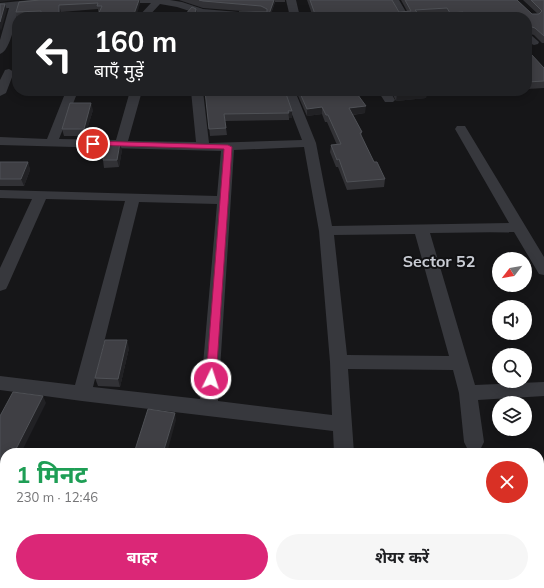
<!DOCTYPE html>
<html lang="hi">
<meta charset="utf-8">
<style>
:root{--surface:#fff;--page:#f6f6f6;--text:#202124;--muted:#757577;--accent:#db2777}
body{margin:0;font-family:Mulish,"Noto Sans Devanagari",sans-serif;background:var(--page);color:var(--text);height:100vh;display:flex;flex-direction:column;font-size:15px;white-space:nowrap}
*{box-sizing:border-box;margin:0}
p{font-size:13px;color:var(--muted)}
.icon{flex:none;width:22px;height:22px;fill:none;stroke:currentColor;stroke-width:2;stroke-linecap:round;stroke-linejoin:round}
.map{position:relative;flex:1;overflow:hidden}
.side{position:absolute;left:0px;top:448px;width:544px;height:140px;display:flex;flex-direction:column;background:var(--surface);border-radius:16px 16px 0 0;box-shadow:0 2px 10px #0003}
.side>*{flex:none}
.banner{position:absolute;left:12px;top:12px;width:520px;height:84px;border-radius:16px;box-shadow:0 2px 10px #0003;background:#202124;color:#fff;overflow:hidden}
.needle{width:26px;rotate:239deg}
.buttons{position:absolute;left:492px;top:252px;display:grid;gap:8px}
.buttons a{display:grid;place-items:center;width:40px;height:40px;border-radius:50%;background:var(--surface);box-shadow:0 2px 10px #0003;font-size:20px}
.pin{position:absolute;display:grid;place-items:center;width:34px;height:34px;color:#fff;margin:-17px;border:2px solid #fff;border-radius:50%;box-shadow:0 1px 4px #0007}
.me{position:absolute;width:44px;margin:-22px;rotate:4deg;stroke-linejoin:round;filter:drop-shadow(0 0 3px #0008)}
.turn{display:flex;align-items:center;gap:14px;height:84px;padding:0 16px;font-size:18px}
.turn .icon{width:52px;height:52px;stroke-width:2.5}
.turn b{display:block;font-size:28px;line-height:34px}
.round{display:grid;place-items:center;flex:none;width:42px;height:42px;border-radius:21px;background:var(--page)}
.summary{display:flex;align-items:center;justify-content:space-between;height:68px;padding:0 16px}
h1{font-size:24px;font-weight:700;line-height:30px;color:#1e9e55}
.cta{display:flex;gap:8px;margin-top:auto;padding:8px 16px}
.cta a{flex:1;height:46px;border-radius:24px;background:var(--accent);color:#fff;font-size:16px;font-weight:700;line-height:46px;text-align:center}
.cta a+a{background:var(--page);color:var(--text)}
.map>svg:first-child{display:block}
</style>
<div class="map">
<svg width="544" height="588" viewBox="0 0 544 588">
<rect width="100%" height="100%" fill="#161618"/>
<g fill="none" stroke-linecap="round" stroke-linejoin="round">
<path fill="#37383d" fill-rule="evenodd" d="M 539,497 L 544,498 L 544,508 L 539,507 Z
M 539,527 L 543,528 L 544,531 L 544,564 L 540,563 L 539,560 Z"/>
<path fill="#37383d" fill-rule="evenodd" d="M 31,0 L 62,0 L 57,3 L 19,7 C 16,17 11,51 0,54 L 0,40 L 9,8 L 0,9 L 0,3 Z
M 120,0 L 170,0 L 182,2 L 203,9 L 261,14 L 266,17 L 228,17 L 202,15 L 177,7 L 160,4 L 148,17 L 138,17 L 151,3 L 125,3 Z
M 286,0 L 296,0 L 300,17 L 290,17 Z
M 389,0 L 399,0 L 409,17 L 399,17 Z
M 527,34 L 531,35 L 539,42 L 538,44 L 534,45 L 527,42 Z
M 9,69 L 14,72 L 6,93 L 0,96 L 0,80 L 5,70 Z
M 66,91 L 78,91 L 59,139 L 116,140 L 130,91 L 142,91 L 128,141 L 196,142 L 191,91 L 203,91 L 209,143 L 302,140 L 283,91 L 295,91 L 316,143 L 332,226 L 509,223 L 455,129 L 457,126 L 465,126 L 544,257 L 544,275 L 539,274 L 514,232 L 430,233 L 475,385 L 544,382 L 544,396 L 478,400 L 484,442 L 481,448 L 474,450 L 467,448 L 464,442 L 459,393 L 453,370 L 348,369 L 354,453 L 334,453 L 333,431 L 82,401 L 0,390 L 0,376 L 75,385 L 125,201 L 46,199 L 8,285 L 6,289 L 0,291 L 0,268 L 32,199 L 0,198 L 0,190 L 217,196 L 221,151 L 0,145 L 0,137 L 47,139 ZM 304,147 L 319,231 L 330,362 L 332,415 L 218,401 L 234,150 ZM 139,202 L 217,204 L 200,399 L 93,387 ZM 415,234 L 449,356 L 347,355 L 334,235 Z
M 378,91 L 390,91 L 395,100 L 393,102 L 385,102 Z
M 0,528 L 5,529 L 5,551 L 0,550 Z
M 241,583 L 290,583 L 292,588 L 243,588 Z
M 338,583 L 360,583 L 360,588 L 338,588 Z"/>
</g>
<path fill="#323236" d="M 40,0 L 140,4 L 98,12 L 98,9 L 61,12 L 60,17 L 17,17 L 16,12 Z
M 179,0 L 285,0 L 285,2 L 275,2 L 270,17 L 237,17 L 255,12 L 203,8 Z
M 307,0 L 392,0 L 399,12 L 407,11 L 401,0 L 517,0 L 532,14 L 538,14 L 523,0 L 544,0 L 544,43 L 542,43 L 534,35 L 527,33 L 527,17 L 448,17 L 446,14 L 420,16 L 421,17 L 313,17 Z
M 527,53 L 544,68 L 544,88 L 527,89 Z
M 205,91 L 292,111 L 292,118 L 289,118 L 289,120 L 225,121 L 227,135 L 210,136 Z
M 296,91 L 378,91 L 378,94 L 359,96 L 365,113 L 353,115 L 362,132 L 361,136 L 374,162 L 385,179 L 384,187 L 347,190 L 338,167 L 336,167 L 330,152 L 331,145 L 337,145 L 327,122 L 325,122 L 322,114 L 307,116 Z
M 391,91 L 427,91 L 426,98 L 396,101 Z
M 93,110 L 85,136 L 64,136 L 62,129 Z
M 122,150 L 119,167 L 104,168 L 103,160 Z
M 0,162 L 28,162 L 30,170 L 24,186 L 0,186 Z
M 129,348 L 120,387 L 98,386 L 95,378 Z"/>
<path fill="#212124" d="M 0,0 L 15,0 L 0,2 Z
M 139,0 L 140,0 L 140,4 L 136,17 L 133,17 Z
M 274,0 L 275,0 L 275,2 L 270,17 L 268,17 Z
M 5,4 L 7,10 L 1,31 L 0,28 L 0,22 Z
M 59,5 L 61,12 L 60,17 L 59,13 Z
M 196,9 L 197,15 L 196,17 L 194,17 Z
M 424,91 L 427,91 L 426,98 L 396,101 L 397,94 Z
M 91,103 L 93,110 L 85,136 L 84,129 Z
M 366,106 L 365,113 L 349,115 L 349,108 Z
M 322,107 L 322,114 L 307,116 L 307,109 Z
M 288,111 L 292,111 L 292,118 L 289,118 Z
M 120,143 L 122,150 L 119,167 L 117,160 Z
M 28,162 L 30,170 L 24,186 L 21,179 Z
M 127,340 L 129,348 L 120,387 L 118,379 Z
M 43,396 L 46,403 L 21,453 L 16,453 L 16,449 Z
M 175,413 L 176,420 L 167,453 L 163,453 Z
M 5,478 L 5,493 L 0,504 L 0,489 Z"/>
<path fill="#3f3f44" stroke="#4f5156" d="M 40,0 L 139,0 L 133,17 L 97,17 L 102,6 L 97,6 L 98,3 L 59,5 L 59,13 L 41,14 L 41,11 L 16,12 L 19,2 Z
M 199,0 L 274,0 L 268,17 L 237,17 L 239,12 L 267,12 L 267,9 L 261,6 L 203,1 Z
M 310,0 L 392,0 L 399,12 L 411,11 L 405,0 L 517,0 L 532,14 L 539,14 L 542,11 L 531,0 L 544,0 L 544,36 L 535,28 L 529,26 L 527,29 L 527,17 L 468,17 L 463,12 L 450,13 L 447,8 L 415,10 L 421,17 L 316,17 Z
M 0,4 L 5,4 L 0,22 Z
M 192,7 L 196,9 L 194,17 L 183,17 Z
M 527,53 L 528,54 L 531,54 L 544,68 L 544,81 L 527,82 Z
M 205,91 L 285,91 L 292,111 L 288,111 L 289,113 L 224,114 L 226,128 L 209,129 Z
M 299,91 L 355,91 L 366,106 L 349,108 L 362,132 L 360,133 L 374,162 L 377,162 L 385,179 L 347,182 L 339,159 L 337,160 L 331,145 L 341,144 L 328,115 L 326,115 L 322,107 L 307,109 Z
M 395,91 L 424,91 L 397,94 Z
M 70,103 L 91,103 L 84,129 L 62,129 Z
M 106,143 L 120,143 L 117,160 L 103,160 Z
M 0,162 L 28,162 L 21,179 L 0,179 Z
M 105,340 L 127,340 L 118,379 L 95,378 Z
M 13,392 L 43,396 L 16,449 L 18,449 L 16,453 L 5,453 L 5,478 L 0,489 L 0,416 Z
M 148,409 L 175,413 L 163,453 L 134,453 Z
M 0,574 L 5,575 L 5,583 L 54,583 L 85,588 L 0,588 Z"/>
<path fill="#db2777" stroke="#8e194d" d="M 93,141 L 228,145 L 232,147 L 216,379 L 214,382 L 207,382 L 206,379 L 224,149 L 91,145 L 90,144 Z"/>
<g text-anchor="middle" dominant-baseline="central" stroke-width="4" stroke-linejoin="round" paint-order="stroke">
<g font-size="16" font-weight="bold" fill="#c9ccd4" stroke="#111113">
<text x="439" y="261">Sector 52</text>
</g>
</g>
</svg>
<div class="buttons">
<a><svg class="needle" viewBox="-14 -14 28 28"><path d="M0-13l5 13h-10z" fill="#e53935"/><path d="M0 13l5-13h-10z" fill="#757577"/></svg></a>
<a><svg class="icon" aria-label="sound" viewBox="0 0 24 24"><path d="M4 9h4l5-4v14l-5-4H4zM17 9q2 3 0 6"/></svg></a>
<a><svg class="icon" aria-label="search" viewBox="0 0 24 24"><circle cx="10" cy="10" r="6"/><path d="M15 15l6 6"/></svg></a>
<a><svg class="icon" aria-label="layers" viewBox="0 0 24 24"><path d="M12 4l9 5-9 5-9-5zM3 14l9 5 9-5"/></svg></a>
</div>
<div class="pin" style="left:93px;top:144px;background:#d93025"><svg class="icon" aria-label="arrive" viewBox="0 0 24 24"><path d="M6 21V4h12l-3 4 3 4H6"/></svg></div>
<svg class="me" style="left:211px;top:379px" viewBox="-20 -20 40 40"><circle r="17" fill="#db2777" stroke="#fff" stroke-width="3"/><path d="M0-11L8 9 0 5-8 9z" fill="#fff"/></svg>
<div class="banner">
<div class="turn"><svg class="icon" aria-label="left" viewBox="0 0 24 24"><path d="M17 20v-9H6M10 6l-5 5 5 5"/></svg><div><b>160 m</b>बाएँ मुड़ें</div></div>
</div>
<section class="side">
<div class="summary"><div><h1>1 मिनट</h1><p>230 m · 12:46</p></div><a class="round" style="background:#d93025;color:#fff"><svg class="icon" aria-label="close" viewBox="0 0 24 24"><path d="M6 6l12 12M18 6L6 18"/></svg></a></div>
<div class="cta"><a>बाहर</a><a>शेयर करें</a></div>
</section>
</div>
